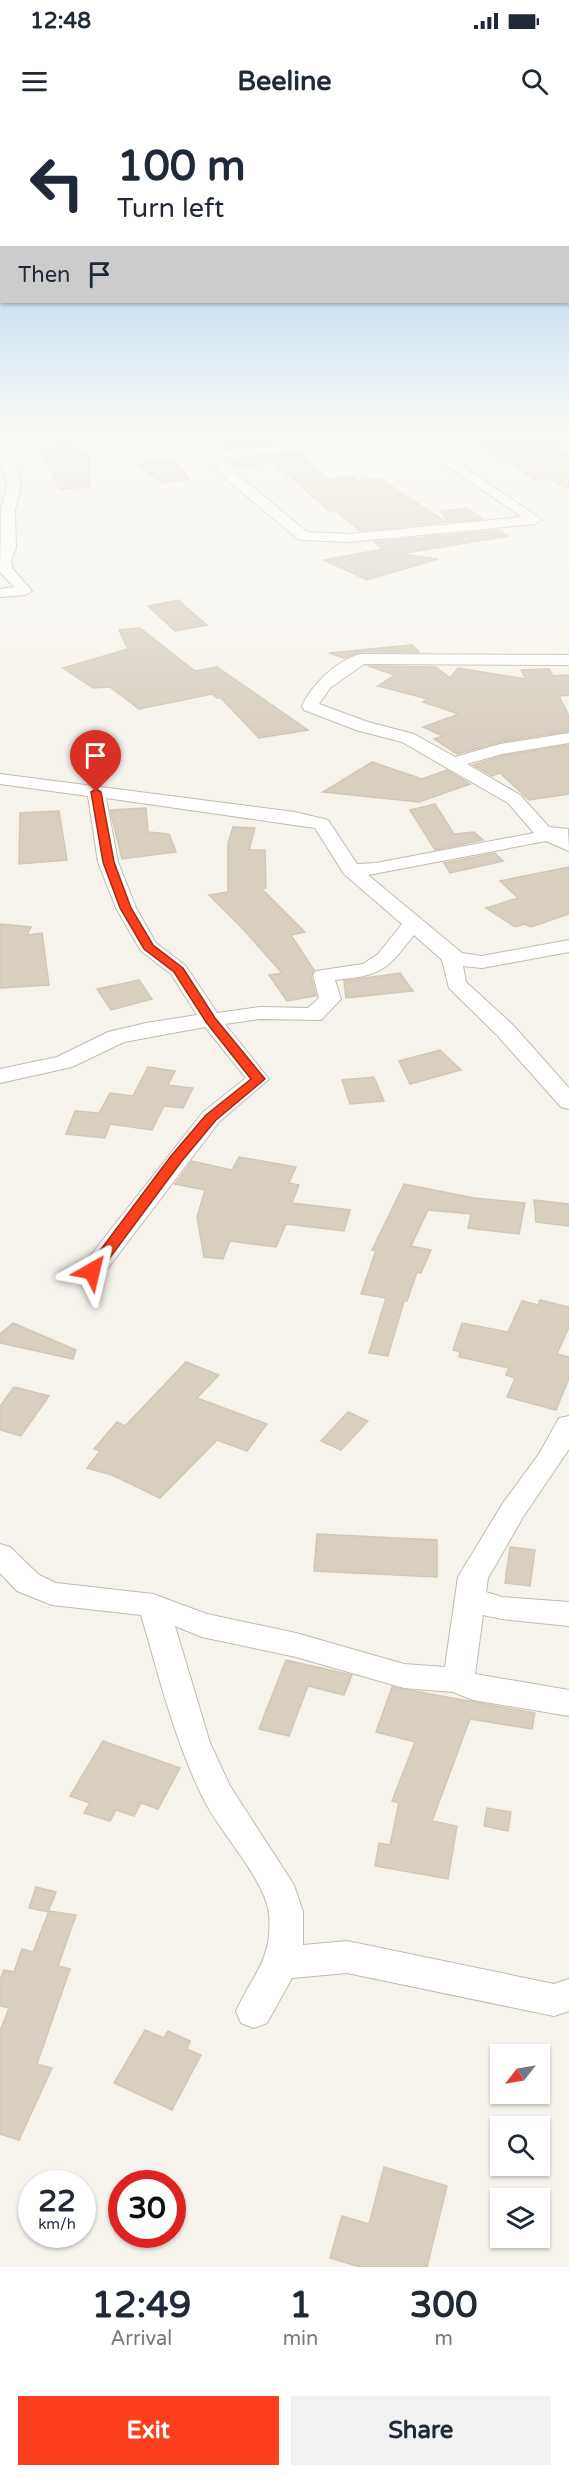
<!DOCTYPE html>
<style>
:root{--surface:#fff;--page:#f2f2f3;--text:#1f2937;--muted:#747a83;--accent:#fc3f1d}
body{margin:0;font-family:"Varela Round",sans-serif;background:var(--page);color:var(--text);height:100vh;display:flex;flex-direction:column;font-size:22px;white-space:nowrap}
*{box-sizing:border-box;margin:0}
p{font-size:20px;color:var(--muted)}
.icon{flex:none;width:33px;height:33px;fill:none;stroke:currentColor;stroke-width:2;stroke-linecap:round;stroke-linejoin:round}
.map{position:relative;height:2147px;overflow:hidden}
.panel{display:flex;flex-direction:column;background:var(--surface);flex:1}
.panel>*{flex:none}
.top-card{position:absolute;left:0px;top:0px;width:570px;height:183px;box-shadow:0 2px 4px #0004;background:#fff;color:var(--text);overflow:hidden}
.needle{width:39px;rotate:239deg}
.controls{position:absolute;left:490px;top:1924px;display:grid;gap:12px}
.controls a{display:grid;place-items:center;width:60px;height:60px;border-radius:0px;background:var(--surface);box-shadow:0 2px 4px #0004;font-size:30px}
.speed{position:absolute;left:18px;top:2050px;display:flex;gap:12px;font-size:30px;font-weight:700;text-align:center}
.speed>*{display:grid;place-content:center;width:78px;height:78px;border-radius:50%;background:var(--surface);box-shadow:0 2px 4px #0004;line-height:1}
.speed small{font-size:15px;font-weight:400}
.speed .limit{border:9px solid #d22;background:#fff;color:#111}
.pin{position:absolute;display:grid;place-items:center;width:51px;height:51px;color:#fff;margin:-62px -26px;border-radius:50% 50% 50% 0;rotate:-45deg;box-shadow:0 0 6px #0007}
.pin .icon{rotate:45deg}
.me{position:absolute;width:66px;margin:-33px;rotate:37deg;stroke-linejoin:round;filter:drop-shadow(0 0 4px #0008)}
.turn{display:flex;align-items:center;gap:21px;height:126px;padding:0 18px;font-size:27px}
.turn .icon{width:78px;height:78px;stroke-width:2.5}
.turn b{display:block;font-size:42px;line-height:51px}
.then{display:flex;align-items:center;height:57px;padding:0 18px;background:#0003;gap:12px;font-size:22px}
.eta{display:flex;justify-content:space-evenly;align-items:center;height:102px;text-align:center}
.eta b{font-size:36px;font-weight:700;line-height:42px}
.cta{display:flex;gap:12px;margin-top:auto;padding:12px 18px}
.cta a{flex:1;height:69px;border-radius:0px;background:var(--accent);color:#fff;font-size:24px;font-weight:700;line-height:69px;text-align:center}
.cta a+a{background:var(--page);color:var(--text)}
.status{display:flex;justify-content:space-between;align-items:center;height:42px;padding:0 30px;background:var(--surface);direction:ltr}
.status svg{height:16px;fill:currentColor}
header{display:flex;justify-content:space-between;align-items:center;height:78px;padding:0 18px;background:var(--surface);font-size:27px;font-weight:700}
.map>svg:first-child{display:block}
</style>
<div class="status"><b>12:48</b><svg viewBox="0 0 49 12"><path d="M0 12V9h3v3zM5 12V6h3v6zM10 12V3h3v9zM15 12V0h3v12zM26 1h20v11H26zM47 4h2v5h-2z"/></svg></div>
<header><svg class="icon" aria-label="menu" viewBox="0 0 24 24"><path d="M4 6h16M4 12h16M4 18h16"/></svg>Beeline<svg class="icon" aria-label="search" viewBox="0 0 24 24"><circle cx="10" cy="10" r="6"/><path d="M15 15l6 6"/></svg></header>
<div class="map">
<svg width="569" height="2147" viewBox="0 0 569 2147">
<rect width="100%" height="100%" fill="#f6f3ec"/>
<path fill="#d8cfc1" stroke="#d3c7b4" stroke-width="1.5" d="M 215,316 L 271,316 L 275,319 L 290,317 L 292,322 L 224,328 Z
M 470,316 L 547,316 L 556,323 L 556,329 L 569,337 L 569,369 L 548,358 L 535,360 Z
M 54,319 L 77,319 L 75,331 L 88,331 L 90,366 L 60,370 L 41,330 L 54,329 Z
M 298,333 L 328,359 L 351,356 L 356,361 L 379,358 L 446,402 L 360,411 L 336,391 L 330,392 L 274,342 L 237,348 L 231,340 Z
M 176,341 L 189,359 L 163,363 L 136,345 Z
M 467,388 L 483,399 L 448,402 L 441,391 Z
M 499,410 L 508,416 L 400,434 L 438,439 L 367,460 L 324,440 L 383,429 L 374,422 Z
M 179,480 L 186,487 L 207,505 L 175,511 L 148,486 Z
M 140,508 L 195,551 L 217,547 L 308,610 L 259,618 L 221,578 L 217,578 L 212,574 L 139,589 L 110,567 L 93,568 L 63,548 L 128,529 L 119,510 Z
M 412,525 L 419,532 L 361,532 L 344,538 L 329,533 Z
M 368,546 L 436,547 L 450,558 L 458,548 L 526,559 L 521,550 L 549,549 L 553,556 L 569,555 L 569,575 L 559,576 L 569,596 L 569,611 L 500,622 L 457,634 L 434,619 L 443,616 L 423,607 L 459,594 L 423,582 L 428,579 L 378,566 L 395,555 Z
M 569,625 L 569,674 L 529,680 L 500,653 L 492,656 L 473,645 L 502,636 Z
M 372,642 L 422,659 L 447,650 L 470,664 L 419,682 L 323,672 Z
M 435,684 L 454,714 L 474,712 L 483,720 L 435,730 L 410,690 Z
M 146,688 L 148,712 L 169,714 L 176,732 L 122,739 L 110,690 Z
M 59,691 L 67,740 L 19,744 L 20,693 Z
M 233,707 L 255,708 L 249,730 L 265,730 L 266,768 L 261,768 L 305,812 L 291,815 L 314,850 L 311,856 L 316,876 L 287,881 L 269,855 L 282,853 L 244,810 L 209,775 L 228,772 L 228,723 Z
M 495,733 L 503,741 L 450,753 L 444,743 Z
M 569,747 L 569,794 L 531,807 L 525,804 L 515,807 L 486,788 L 518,778 L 500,761 Z
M 0,804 L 31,807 L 27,815 L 42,813 L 49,865 L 0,868 Z
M 400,853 L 413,871 L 346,878 L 344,861 Z
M 139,860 L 152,879 L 111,890 L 97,869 Z
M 440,930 L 461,950 L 410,964 L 399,941 Z
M 148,947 L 175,951 L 168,965 L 193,968 L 183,988 L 164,986 L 152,1010 L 110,1004 L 105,1018 L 66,1014 L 75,991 L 99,993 L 110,973 L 133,976 Z
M 374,957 L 384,981 L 350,984 L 342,960 Z
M 239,1037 L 296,1047 L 289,1063 L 299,1065 L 292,1083 L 350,1090 L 344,1111 L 286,1104 L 276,1127 L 230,1121 L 223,1139 L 204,1137 L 197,1097 L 205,1070 L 175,1064 L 192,1041 L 232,1050 Z
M 404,1064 L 474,1078 L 525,1083 L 519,1114 L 468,1108 L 471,1094 L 428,1090 L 411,1126 L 431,1130 L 421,1153 L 417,1152 L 407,1181 L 404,1181 L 388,1236 L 369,1233 L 386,1178 L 361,1174 L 376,1130 L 372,1130 Z
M 534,1080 L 569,1084 L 569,1106 L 536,1102 Z
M 540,1180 L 569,1187 L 569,1207 L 557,1234 L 569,1237 L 569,1258 L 556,1290 L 507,1277 L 515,1258 L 506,1255 L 509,1248 L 459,1237 L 460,1232 L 453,1230 L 462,1203 L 508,1212 L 522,1181 L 538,1185 Z
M 13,1203 L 76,1230 L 73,1239 L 0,1223 L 0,1214 Z
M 186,1242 L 219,1255 L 197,1278 L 267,1304 L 247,1331 L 217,1320 L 160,1378 L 112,1355 L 87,1348 L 100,1331 L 94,1329 L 117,1302 L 125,1306 Z
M 14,1267 L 49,1276 L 21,1316 L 0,1310 L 0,1286 Z
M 348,1292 L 368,1301 L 341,1330 L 321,1321 Z
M 317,1414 L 437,1420 L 437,1457 L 314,1451 Z
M 510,1427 L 535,1430 L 530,1466 L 505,1463 Z
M 286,1540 L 352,1555 L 344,1575 L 308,1566 L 289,1616 L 259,1609 Z
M 392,1567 L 535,1593 L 532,1609 L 470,1599 L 432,1701 L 457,1706 L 448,1759 L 375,1746 L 379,1723 L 390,1725 L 399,1683 L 392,1681 L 415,1622 L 376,1612 Z
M 103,1621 L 180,1648 L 158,1689 L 141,1683 L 134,1696 L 116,1690 L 110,1701 L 84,1693 L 90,1683 L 70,1676 Z
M 487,1688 L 511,1692 L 508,1711 L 484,1706 Z
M 36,1767 L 56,1772 L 48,1792 L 29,1788 Z
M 49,1791 L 76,1795 L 58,1846 L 70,1849 L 37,1944 L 52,1948 L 19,2020 L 0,2014 L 0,1911 L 9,1888 L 0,1886 L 0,1860 L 4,1850 L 14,1852 L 22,1829 L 33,1832 Z
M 145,1910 L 164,1918 L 168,1911 L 190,1921 L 187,1929 L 201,1935 L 172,1990 L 114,1963 Z
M 384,2047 L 447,2066 L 427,2147 L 360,2147 L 330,2138 L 342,2096 L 369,2104 Z"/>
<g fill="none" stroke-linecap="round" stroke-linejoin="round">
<g stroke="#c2bbae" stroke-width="2">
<path id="minor" d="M 99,316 L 193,316 L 216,331 L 386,316 L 419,316 L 542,400 L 535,404 L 349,422 L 303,420 L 298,419 L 227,360 L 211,340 L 185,322 L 129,325 L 100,321 ZM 410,321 L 522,397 L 349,414 L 307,412 L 237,354 L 224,338 Z
M 549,316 L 569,318 L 569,327 L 551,319 Z
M 0,325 L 6,329 L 19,354 L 21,365 L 15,390 L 16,428 L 11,441 L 13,449 L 32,471 L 25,475 L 0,477 L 0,469 L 14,467 L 0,452 L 1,390 L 7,365 L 5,354 L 0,346 Z
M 361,534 L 569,535 L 569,545 L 364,544 L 330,568 L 319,584 L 368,602 L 414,614 L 455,637 L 500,624 L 569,613 L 569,623 L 502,634 L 467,644 L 520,675 L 549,707 L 568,709 L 569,731 L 546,721 L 368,755 L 462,833 L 482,836 L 569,820 L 569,832 L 482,848 L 463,846 L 466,862 L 513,905 L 569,968 L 569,989 L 561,987 L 497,915 L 449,868 L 442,840 L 414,815 C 385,852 382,855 335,860 L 341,879 L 321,900 L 260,899 L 225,904 L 269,959 L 219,1002 L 101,1157 L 92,1159 L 83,1157 L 79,1151 L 83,1145 L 203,992 L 246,958 L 205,907 L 124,922 L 72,947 L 0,963 L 0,949 L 57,937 L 108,912 L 146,903 L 197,895 L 171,854 L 141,831 L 116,788 L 98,742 L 88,676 L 0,664 L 0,654 L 295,692 L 328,700 L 357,744 L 376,743 L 534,713 L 508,683 L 402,622 L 356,610 L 304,590 L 302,586 C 312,564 337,540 361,534 ZM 106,678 L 315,708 L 344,754 L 402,804 L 378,834 L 363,844 L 316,851 L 313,855 L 319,878 L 308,888 L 260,887 L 217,893 L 186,846 L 156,823 L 136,788 L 118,742 Z
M 569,1296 L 569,1329 L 523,1397 L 488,1458 L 486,1472 L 502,1477 L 569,1482 L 569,1506 L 502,1499 L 483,1495 L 475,1554 L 569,1570 L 569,1596 L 473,1580 L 453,1572 L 404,1568 L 296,1537 L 202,1517 L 175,1506 L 210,1623 L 230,1666 L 294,1765 L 303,1792 L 303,1825 L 347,1821 L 554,1864 L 569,1859 L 569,1891 L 554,1896 L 347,1853 L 292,1858 L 267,1903 L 254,1908 L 241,1903 L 236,1891 C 253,1854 273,1839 269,1794 C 265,1758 218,1711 202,1676 C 174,1619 159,1556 141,1495 L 52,1485 L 17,1471 L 0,1453 L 0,1424 L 10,1427 L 39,1455 L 56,1463 L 153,1474 L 207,1494 L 296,1513 L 404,1544 L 445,1547 L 458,1457 L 503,1383 L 539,1334 L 559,1298 Z"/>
</g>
<use href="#minor" fill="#fff" fill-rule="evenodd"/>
</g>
<linearGradient id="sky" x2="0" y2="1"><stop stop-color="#8fc1ec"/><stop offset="0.51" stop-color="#fbfaf6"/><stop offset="1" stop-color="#fbfaf6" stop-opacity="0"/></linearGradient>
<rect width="569" height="616" fill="url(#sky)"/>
<path fill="#fc3f1d" stroke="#a42913" stroke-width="1.5" d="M 96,669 L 101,672 L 114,742 L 131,788 L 153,825 L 183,848 L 215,898 L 265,959 L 216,1000 L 181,1042 L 97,1155 L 87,1155 L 87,1148 L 171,1036 L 206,995 L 251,959 L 206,902 L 174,852 L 144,829 L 120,788 L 103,742 L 91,672 Z"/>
</svg>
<div class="controls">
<a><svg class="needle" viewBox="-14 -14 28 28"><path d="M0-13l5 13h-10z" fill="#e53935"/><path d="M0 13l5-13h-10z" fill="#747a83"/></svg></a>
<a><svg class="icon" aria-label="search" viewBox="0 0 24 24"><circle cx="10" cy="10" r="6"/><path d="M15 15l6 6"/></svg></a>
<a><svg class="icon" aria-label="layers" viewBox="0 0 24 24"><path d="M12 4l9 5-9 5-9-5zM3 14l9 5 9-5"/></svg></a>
</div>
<div class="speed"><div>22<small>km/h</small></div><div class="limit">30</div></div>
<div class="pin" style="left:96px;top:672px;background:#d93025"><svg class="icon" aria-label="arrive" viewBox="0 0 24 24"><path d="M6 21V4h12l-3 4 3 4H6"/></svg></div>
<svg class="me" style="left:92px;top:1151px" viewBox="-20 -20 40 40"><path d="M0-17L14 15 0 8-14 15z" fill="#fc3f1d" stroke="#fff" stroke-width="4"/></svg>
<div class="top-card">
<div class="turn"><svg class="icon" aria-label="left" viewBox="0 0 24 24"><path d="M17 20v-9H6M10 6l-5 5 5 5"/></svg><div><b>100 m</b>Turn left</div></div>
<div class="then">Then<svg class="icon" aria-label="arrive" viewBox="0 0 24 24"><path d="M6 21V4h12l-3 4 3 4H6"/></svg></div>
</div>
</div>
<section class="panel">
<div class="eta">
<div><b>12:49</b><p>Arrival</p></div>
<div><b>1</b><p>min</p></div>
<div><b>300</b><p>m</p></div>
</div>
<div class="cta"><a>Exit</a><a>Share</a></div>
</section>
